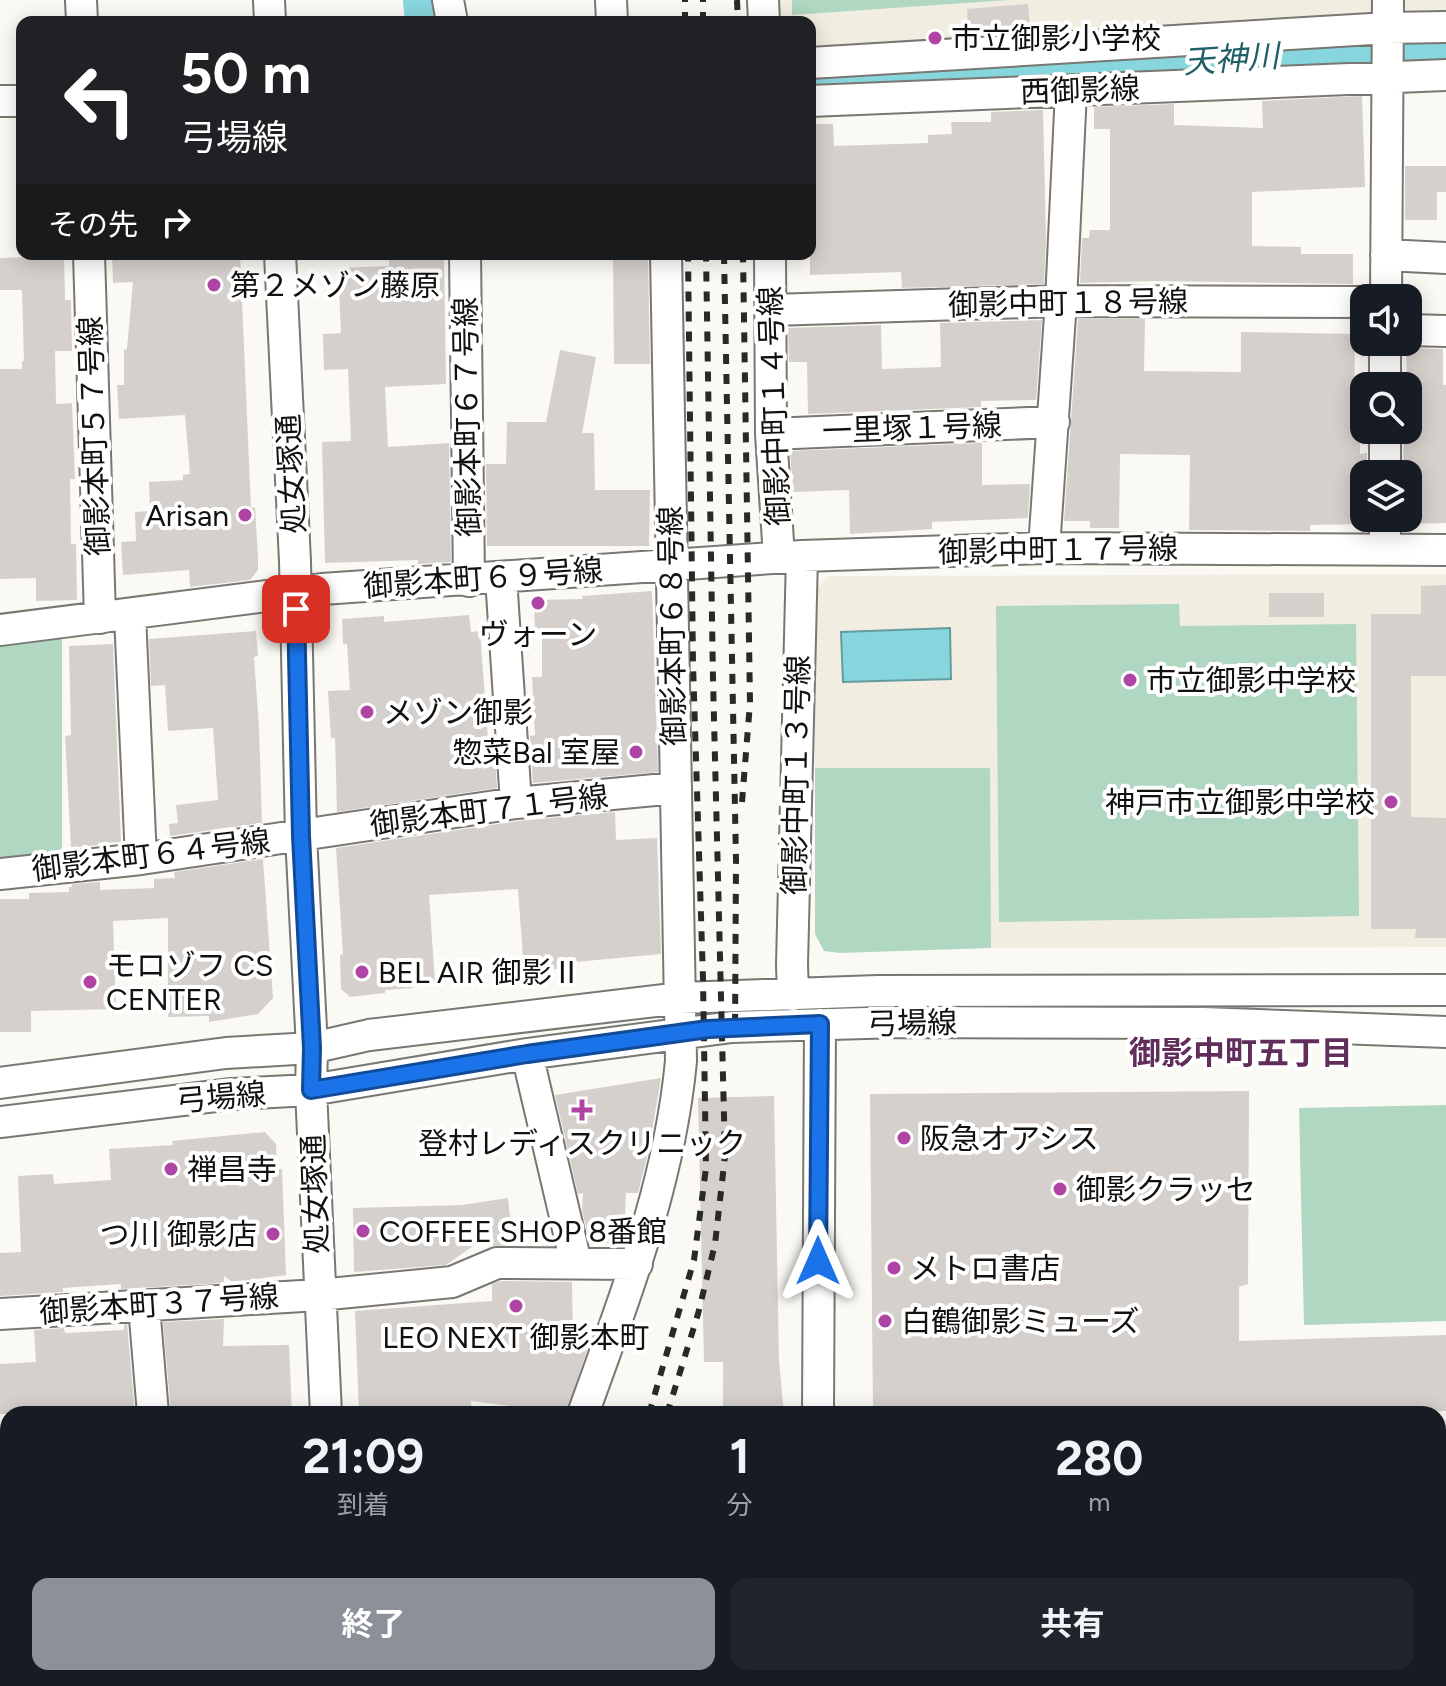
<!DOCTYPE html>
<html lang="ja">
<meta charset="utf-8">
<style>
:root{--surface:#171b24;--page:#20242c;--text:#f1f3f6;--muted:#9ea1a6;--accent:#8c9099}
body{margin:0;font-family:Figtree,"Noto Sans JP",sans-serif;background:var(--page);color:var(--text);height:100vh;display:flex;flex-direction:column;font-size:30px;white-space:nowrap}
*{box-sizing:border-box;margin:0}
p{font-size:26px;color:var(--muted)}
.icon{flex:none;width:44px;height:44px;fill:none;stroke:currentColor;stroke-width:2;stroke-linecap:round;stroke-linejoin:round}
.map{position:relative;flex:1;overflow:hidden}
.side{position:absolute;left:0px;top:1406px;width:1446px;height:280px;display:flex;flex-direction:column;background:var(--surface);border-radius:24px 24px 0 0;box-shadow:0 4px 20px #0003}
.side>*{flex:none}
.hud{position:absolute;left:16px;top:16px;width:800px;height:244px;border-radius:16px;box-shadow:0 4px 20px #0003;background:#202124;color:#fff;overflow:hidden}
.buttons{position:absolute;left:1350px;top:284px;display:grid;gap:16px}
.buttons a{display:grid;place-items:center;width:72px;height:72px;border-radius:16px;background:var(--surface);box-shadow:0 4px 20px #0003;font-size:40px}
.pin{position:absolute;display:grid;place-items:center;width:68px;height:68px;color:#fff;margin:-34px;border-radius:16px;box-shadow:0 4px 12px #0006}
.me{position:absolute;width:88px;margin:-44px;rotate:0deg;stroke-linejoin:round;filter:drop-shadow(0 0 6px #0008)}
.turn{display:flex;align-items:center;gap:28px;height:168px;padding:0 32px;font-size:36px}
.turn .icon{width:104px;height:104px;stroke-width:2.5}
.turn b{display:block;font-size:56px;line-height:68px}
.then{display:flex;align-items:center;height:76px;padding:0 32px;background:#0003;gap:16px;font-size:30px}
.eta{display:flex;justify-content:space-evenly;align-items:center;height:136px;text-align:center}
.eta b{font-size:48px;font-weight:700;line-height:56px}
.cta{display:flex;gap:16px;margin-top:auto;padding:16px 32px}
.cta a{flex:1;height:92px;border-radius:16px;background:var(--accent);color:#fff;font-size:32px;font-weight:700;line-height:92px;text-align:center}
.cta a+a{background:var(--page);color:var(--text)}
.map>svg:first-child{display:block}
</style>
<div class="map">
<svg width="1446" height="1686" viewBox="0 0 1446 1686">
<rect width="100%" height="100%" fill="#fbf9f3"/>
<path fill="#f1ede0" d="M 775,0 L 1380,0 L 1371,18 L 810,54 L 810,22 L 776,22 Z
M 1400,0 L 1446,0 L 1446,16 L 1414,15 L 1400,7 Z
M 1446,574 L 1446,947 L 991,948 L 990,768 L 815,768 L 813,592 L 829,576 Z"/>
<path fill="#afd7c1" d="M 792,0 L 1008,0 L 792,15 Z
M 1179,604 L 1180,626 L 1356,624 L 1359,916 L 999,922 L 996,606 Z
M 62,636 L 62,852 L 0,860 L 0,642 Z
M 815,768 L 990,768 L 991,948 L 840,953 L 824,951 L 815,934 Z
M 1446,1105 L 1446,1321 L 1304,1325 L 1299,1108 Z"/>
<path fill="#87d6dd" stroke="#649b9f" stroke-width="2" d="M 950,628 L 951,679 L 843,682 L 841,632 Z"/>
<g fill="none" stroke-linecap="round" stroke-linejoin="round">
<path stroke="#87d6dd" stroke-width="54" d="M 430,0 L 432,22
M 825,86 L 1399,45 L 1446,45"/>
</g>
<path fill="#d6d0cd" d="M 1028,4 L 1030,27 L 968,31 L 967,9 Z
M 1362,96 L 1365,187 L 1252,192 L 1252,246 L 1301,247 L 1301,254 L 1353,254 L 1353,284 L 1157,281 L 1080,283 L 1082,238 L 1089,238 L 1090,230 L 1110,230 L 1110,129 L 1094,129 L 1094,107 L 1174,104 L 1174,125 L 1263,128 L 1262,101 Z
M 1043,110 L 1046,239 L 1044,284 L 902,288 L 901,272 L 810,275 L 810,124 L 833,124 L 834,146 L 928,143 L 928,135 L 952,134 L 951,122 L 991,122 L 991,112 Z
M 1405,166 L 1446,166 L 1446,192 L 1437,192 L 1437,220 L 1405,220 Z
M 29,254 L 64,254 L 65,300 L 71,300 L 72,351 L 55,351 L 56,404 L 72,403 L 75,479 L 70,479 L 71,544 L 76,544 L 77,600 L 36,601 L 36,578 L 0,579 L 0,369 L 22,369 L 22,361 L 24,361 L 22,290 L 0,290 L 0,258 L 29,257 Z
M 112,254 L 240,254 L 251,508 L 255,507 L 258,555 L 258,570 L 250,580 L 190,587 L 189,570 L 123,575 L 121,542 L 136,541 L 135,512 L 150,511 L 149,482 L 183,480 L 183,475 L 190,474 L 185,415 L 119,419 L 117,385 L 124,385 L 124,350 L 127,349 L 133,282 L 113,283 Z
M 389,254 L 444,254 L 446,384 L 385,387 L 388,447 L 449,443 L 451,562 L 418,564 L 418,560 L 325,563 L 322,442 L 351,441 L 348,369 L 324,370 L 323,334 L 341,333 L 338,268 L 389,266 Z
M 613,254 L 648,254 L 650,364 L 614,364 Z
M 1078,319 L 1145,319 L 1144,371 L 1241,372 L 1241,332 L 1355,334 L 1354,420 L 1360,420 L 1360,454 L 1367,453 L 1367,474 L 1364,474 L 1364,518 L 1367,518 L 1367,524 L 1310,525 L 1310,531 L 1189,530 L 1190,455 L 1120,454 L 1119,528 L 1090,528 L 1090,521 L 1064,521 Z
M 1042,320 L 1036,400 L 981,401 L 981,407 L 808,414 L 807,362 L 789,362 L 788,328 L 881,325 L 882,369 L 941,367 L 940,323 Z
M 1406,348 L 1443,349 L 1443,385 L 1446,385 L 1446,523 L 1403,524 L 1403,518 L 1408,518 L 1408,474 L 1403,474 L 1404,430 L 1408,430 Z
M 560,350 L 596,357 L 582,433 L 594,433 L 595,490 L 650,490 L 649,546 L 487,546 L 486,464 L 506,464 L 507,422 L 546,422 Z
M 982,443 L 982,485 L 1030,484 L 1028,518 L 932,522 L 932,529 L 850,534 L 849,490 L 793,492 L 790,451 Z
M 1446,585 L 1446,676 L 1411,676 L 1411,817 L 1446,818 L 1446,938 L 1415,938 L 1416,929 L 1371,929 L 1371,614 L 1421,614 L 1421,586 Z
M 652,591 L 658,772 L 533,783 L 530,736 L 535,735 L 532,677 L 542,677 L 542,630 L 535,630 L 534,600 L 583,599 L 582,596 Z
M 1269,593 L 1324,593 L 1324,617 L 1269,617 Z
M 469,615 L 471,632 L 480,631 L 488,739 L 494,739 L 497,788 L 337,812 L 335,738 L 331,738 L 328,691 L 350,690 L 347,644 L 343,644 L 342,619 L 384,616 L 384,622 Z
M 256,631 L 258,656 L 254,657 L 259,727 L 262,823 L 170,836 L 169,824 L 178,823 L 176,805 L 218,800 L 213,728 L 168,731 L 165,685 L 151,686 L 149,639 Z
M 113,644 L 121,842 L 98,843 L 98,845 L 71,848 L 65,736 L 71,735 L 69,646 Z
M 615,812 L 616,840 L 657,838 L 661,954 L 575,962 L 576,968 L 524,971 L 518,889 L 429,895 L 435,983 L 412,985 L 413,988 L 385,990 L 385,993 L 350,997 L 341,989 L 340,955 L 343,954 L 336,848 L 518,821 Z
M 263,859 L 273,998 L 258,1014 L 209,1022 L 209,1016 L 168,1017 L 168,918 L 113,921 L 116,1009 L 31,1011 L 31,1032 L 0,1032 L 0,899 L 29,899 L 29,893 L 69,892 L 69,887 L 72,887 L 72,884 L 100,882 L 100,890 L 154,888 L 154,879 L 175,878 L 174,872 Z
M 661,1078 L 649,1149 L 638,1193 L 626,1193 L 624,1242 L 620,1241 L 620,1244 L 590,1243 L 582,1211 L 583,1193 L 578,1194 L 555,1095 Z
M 1249,1091 L 1248,1284 L 1239,1287 L 1239,1341 L 1446,1335 L 1446,1411 L 1381,1414 L 873,1414 L 870,1094 Z
M 774,1096 L 779,1360 L 784,1414 L 723,1414 L 723,1362 L 704,1362 L 698,1098 Z
M 265,1132 L 276,1144 L 277,1169 L 282,1169 L 286,1275 L 232,1282 L 224,1276 L 224,1283 L 121,1289 L 121,1284 L 63,1288 L 63,1292 L 0,1296 L 0,1253 L 21,1252 L 18,1176 L 53,1174 L 54,1184 L 111,1180 L 109,1149 L 173,1145 L 172,1141 Z
M 508,1198 L 513,1245 L 493,1246 L 493,1232 L 446,1265 L 354,1272 L 353,1208 L 462,1205 Z
M 501,1281 L 572,1282 L 573,1338 L 591,1338 L 566,1413 L 471,1401 L 472,1414 L 359,1414 L 355,1311 L 492,1301 L 492,1284 Z
M 224,1319 L 223,1346 L 289,1345 L 292,1414 L 171,1414 L 163,1322 Z
M 127,1324 L 135,1414 L 0,1414 L 0,1364 L 36,1362 L 34,1330 L 64,1328 L 65,1333 L 124,1330 L 124,1325 Z"/>
<g fill="none" stroke-linecap="round" stroke-linejoin="round">
<g stroke="#797772" stroke-width="34">
<path id="minor" d="M 81,0 L 82,22
M 269,0 L 270,22
M 448,0 L 452,22
M 611,0 L 612,22
M 763,0 L 764,22
M 810,63 L 1388,28 L 1446,27
M 0,101 L 22,101
M 810,101 L 1446,75
M 89,254 L 100,618
M 280,254 L 295,561 L 301,836 L 312,1048 L 311,1090 L 326,1414
M 465,254 L 469,581
M 770,254 L 771,434 L 779,557
M 1386,255 L 1446,258
M 1386,298 L 1388,0
M 772,310 L 1061,301 L 1364,302
M 1408,330 L 1446,331
M 1385,386 L 1385,342
M 771,434 L 1054,422
M 1385,474 L 1385,430
M 1044,548 L 1061,301 L 1071,91
M 1385,549 L 1385,518
M 501,578 L 516,803
M 130,615 L 141,859
M 0,630 L 322,589 L 802,556 L 1044,548 L 1446,550
M 0,874 L 141,859 L 516,803 L 676,788
M 793,995 L 792,965 L 802,556
M 527,1054 L 576,1263
M 0,1083 L 226,1053 L 312,1048 L 369,1035 L 681,998 L 878,991 L 1446,990
M 0,1122 L 232,1094 L 311,1090 L 527,1054 L 732,1027 L 901,1022 L 1203,1023 L 1446,1032
M 144,1306 L 153,1414
M 0,1314 L 319,1295 L 452,1282 L 497,1263 L 637,1264
M 583,1414 C 625,1296 669,1187 681,1061 L 666,254
M 818,1414 L 820,1024
M 0,1592 L 8,1592
M 327,1686 L 328,1678
M 481,1686 L 485,1678
M 633,1686 L 640,1678
M 810,1686 L 811,1678"/>
</g>
<use href="#minor" stroke="#fff" stroke-width="30"/>
<path stroke="#292926" stroke-width="6" stroke-dasharray="10 10" stroke-linecap="butt" d="M 737,0 L 738,22
M 685,22 L 685,0
M 703,22 L 703,0
M 724,254 L 736,860 L 735,1035
M 742,802 L 750,703 L 743,254
M 649,1414 L 694,1260 L 706,1168 L 703,979 L 693,664 L 688,254
M 667,1414 L 698,1314 L 715,1244 L 725,1156 L 713,679 L 706,254
M 537,1686 L 542,1678
M 558,1686 L 563,1678"/>
</g>
<g fill="none" stroke-linecap="round" stroke-linejoin="round">
<g stroke="#114b97" stroke-width="20">
<path id="route" d="M 296,609 L 301,836 L 312,1048 L 311,1090 L 527,1054 L 708,1029 L 820,1024 L 818,1261"/>
</g>
<use href="#route" stroke="#1a73e8" stroke-width="14"/>
</g>
<g fill="#af44a4" stroke="#fff" stroke-width="3">
<circle cx="935" cy="38" r="8"/>
<circle cx="214" cy="285" r="8"/>
<circle cx="245" cy="515" r="8"/>
<circle cx="538" cy="603" r="8"/>
<circle cx="1130" cy="680" r="8"/>
<circle cx="367" cy="712" r="8"/>
<circle cx="636" cy="752" r="8"/>
<circle cx="1391" cy="802" r="8"/>
<circle cx="362" cy="972" r="8"/>
<circle cx="90" cy="982" r="8"/>
<path d="M578 1098h8v8h8v8h-8v8h-8v-8h-8v-8h8z"/>
<circle cx="904" cy="1138" r="8"/>
<circle cx="171" cy="1169" r="8"/>
<circle cx="1060" cy="1189" r="8"/>
<circle cx="363" cy="1231" r="8"/>
<circle cx="273" cy="1234" r="8"/>
<circle cx="894" cy="1268" r="8"/>
<circle cx="516" cy="1306" r="8"/>
<circle cx="885" cy="1321" r="8"/>
</g>
<g text-anchor="middle" dominant-baseline="central" stroke-width="8" stroke-linejoin="round" paint-order="stroke">
<g font-size="30" fill="#11110f" stroke="#fff" text-anchor="start">
<text x="951" y="38">市立御影小学校</text>
<text x="230" y="285">第２メゾン藤原</text>
<text x="229" y="515" text-anchor="end">Arisan</text>
<text x="538" y="634" text-anchor="middle">ヴォーン</text>
<text x="1146" y="680">市立御影中学校</text>
<text x="383" y="712">メゾン御影</text>
<text x="620" y="752" text-anchor="end">惣菜Bal 室屋</text>
<text x="1375" y="802" text-anchor="end">神戸市立御影中学校</text>
<text x="106" y="965">モロゾフ CS<tspan x="106" dy="34">CENTER</tspan></text>
<text x="378" y="972">BEL AIR 御影Ⅱ</text>
<text x="920" y="1138">阪急オアシス</text>
<text x="582" y="1143" text-anchor="middle">登村レディスクリニック</text>
<text x="187" y="1169">禅昌寺</text>
<text x="1076" y="1189">御影クラッセ</text>
<text x="379" y="1231">COFFEE SHOP 8番館</text>
<text x="257" y="1234" text-anchor="end">つ川 御影店</text>
<text x="910" y="1268">メトロ書店</text>
<text x="901" y="1321">白鶴御影ミューズ</text>
<text x="516" y="1337" text-anchor="middle">LEO NEXT 御影本町</text>
</g>
<g font-size="30" fill="#11110f" stroke="#fff">
<text transform="translate(1080 90) rotate(-2)">西御影線</text>
<text transform="translate(1068 303) rotate(-1)">御影中町１８号線</text>
<text transform="translate(774 406) rotate(-92)">御影中町１４号線</text>
<text transform="translate(467 417) rotate(-91)">御影本町６７号線</text>
<text transform="translate(912 428) rotate(-2)">一里塚１号線</text>
<text transform="translate(94 436) rotate(-92)">御影本町５７号線</text>
<text transform="translate(291 474) rotate(-93)">処女塚通</text>
<text transform="translate(1058 550) rotate(-1)">御影中町１７号線</text>
<text transform="translate(483 578) rotate(-4)">御影本町６９号線</text>
<text transform="translate(672 626) rotate(-91)">御影本町６８号線</text>
<text transform="translate(796 775) rotate(-89)">御影中町１３号線</text>
<text transform="translate(489 810) rotate(-7)">御影本町７１号線</text>
<text transform="translate(151 855) rotate(-7)">御影本町６４号線</text>
<text transform="translate(912 1023) rotate(-1)">弓場線</text>
<text transform="translate(221 1097) rotate(-5)">弓場線</text>
<text transform="translate(315 1194) rotate(-92)">処女塚通</text>
<text transform="translate(159 1304) rotate(-4)">御影本町３７号線</text>
</g>
<g font-size="32" font-style="italic" fill="#1f6066" stroke="#fff">
<text transform="translate(1231 59) rotate(-4)">天神川</text>
</g>
<g font-size="32" font-weight="bold" fill="#612d5b" stroke="#fff">
<text x="1241" y="1053">御影中町五丁目</text>
</g>
</g>
</svg>
<div class="buttons">
<a><svg class="icon" aria-label="sound" viewBox="0 0 24 24"><path d="M4 9h4l5-4v14l-5-4H4zM17 9q2 3 0 6"/></svg></a>
<a><svg class="icon" aria-label="search" viewBox="0 0 24 24"><circle cx="10" cy="10" r="6"/><path d="M15 15l6 6"/></svg></a>
<a><svg class="icon" aria-label="layers" viewBox="0 0 24 24"><path d="M12 4l9 5-9 5-9-5zM3 14l9 5 9-5"/></svg></a>
</div>
<div class="pin" style="left:296px;top:609px;background:#d93025"><svg class="icon" aria-label="arrive" viewBox="0 0 24 24"><path d="M6 21V4h12l-3 4 3 4H6"/></svg></div>
<svg class="me" style="left:818px;top:1261px" viewBox="-20 -20 40 40"><path d="M0-17L14 15 0 8-14 15z" fill="#1a73e8" stroke="#fff" stroke-width="4"/></svg>
<div class="hud">
<div class="turn"><svg class="icon" aria-label="left" viewBox="0 0 24 24"><path d="M17 20v-9H6M10 6l-5 5 5 5"/></svg><div><b>50 m</b>弓場線</div></div>
<div class="then">その先<svg class="icon" aria-label="right" viewBox="0 0 24 24"><path d="M7 20v-9h11M14 6l5 5-5 5"/></svg></div>
</div>
<section class="side">
<div class="eta">
<div><b>21:09</b><p>到着</p></div>
<div><b>1</b><p>分</p></div>
<div><b>280</b><p>m</p></div>
</div>
<div class="cta"><a>終了</a><a>共有</a></div>
</section>
</div>
